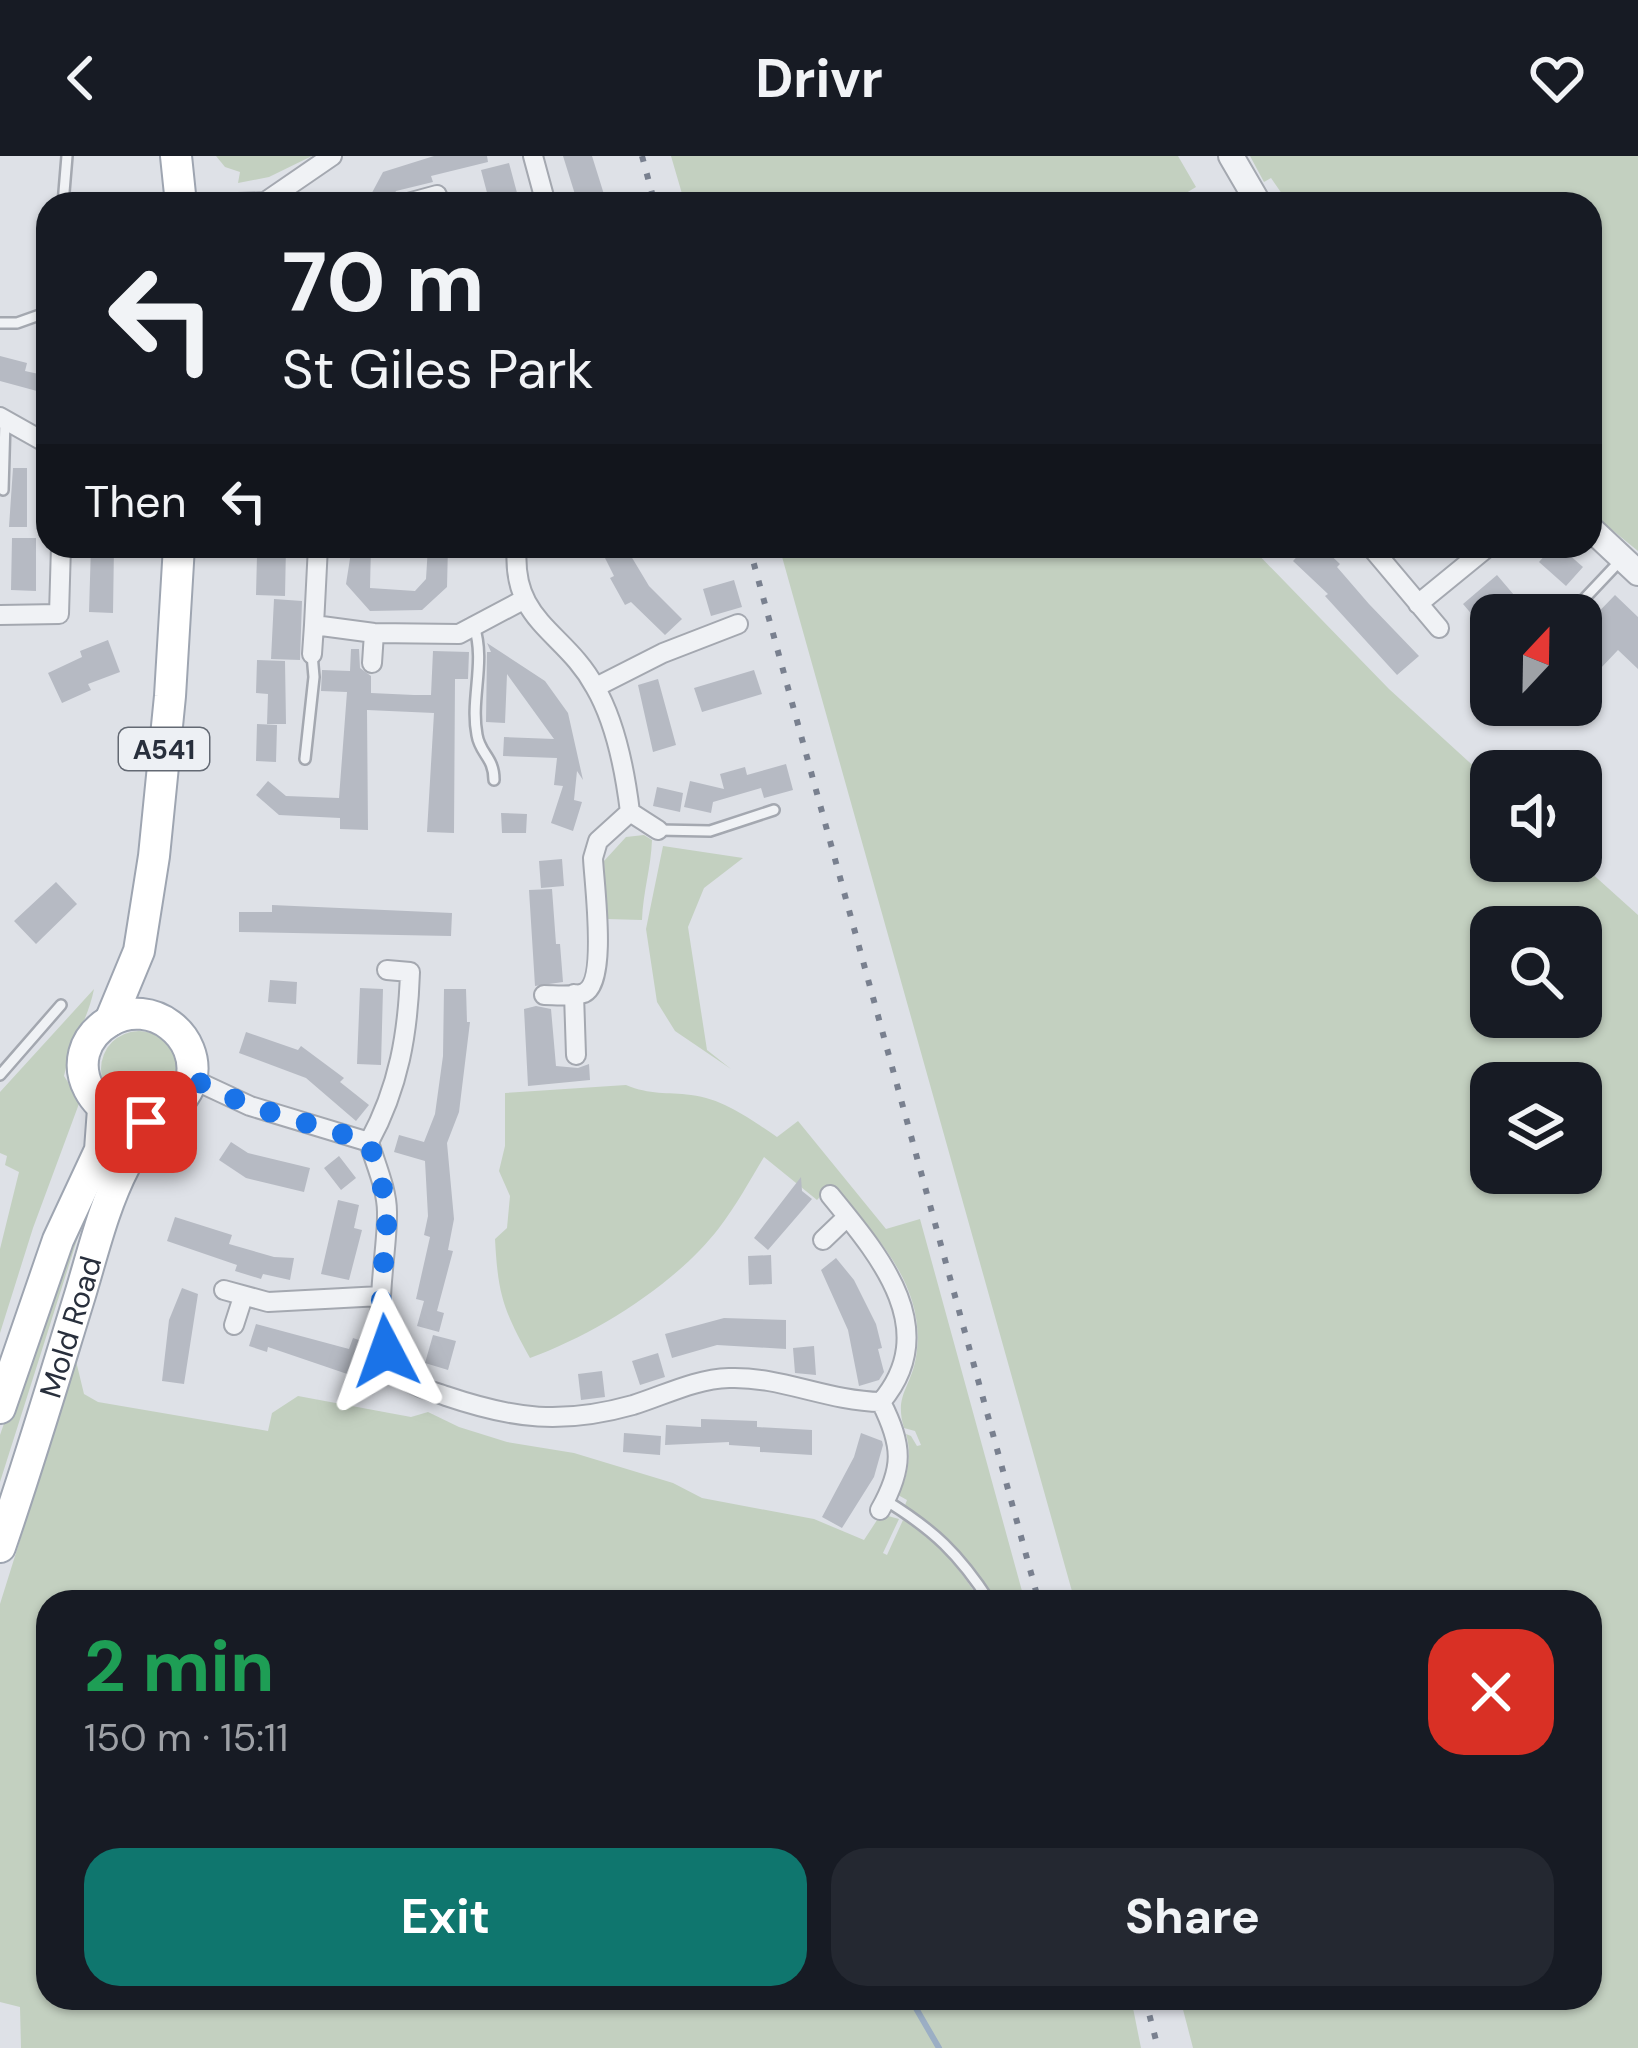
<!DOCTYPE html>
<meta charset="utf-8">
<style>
:root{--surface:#171b24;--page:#242831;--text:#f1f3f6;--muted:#9ea1a6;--accent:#0f766e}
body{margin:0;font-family:"DM Sans",sans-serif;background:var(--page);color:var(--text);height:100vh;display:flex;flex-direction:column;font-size:45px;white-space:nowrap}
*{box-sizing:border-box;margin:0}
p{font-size:39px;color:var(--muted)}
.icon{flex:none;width:66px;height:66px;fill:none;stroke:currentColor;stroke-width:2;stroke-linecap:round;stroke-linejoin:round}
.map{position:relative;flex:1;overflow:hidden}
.side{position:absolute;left:36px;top:1434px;width:1566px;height:420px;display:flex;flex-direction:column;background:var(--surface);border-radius:36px;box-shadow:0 3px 9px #0004}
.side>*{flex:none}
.top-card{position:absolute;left:36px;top:36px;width:1566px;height:366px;border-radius:36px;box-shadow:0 3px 9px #0004;background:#171b24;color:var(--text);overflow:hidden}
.needle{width:78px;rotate:22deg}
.controls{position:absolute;left:1470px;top:438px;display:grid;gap:24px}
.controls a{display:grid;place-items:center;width:132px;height:132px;border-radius:24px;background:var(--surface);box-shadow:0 3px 9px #0004;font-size:60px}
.pin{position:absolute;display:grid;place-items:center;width:102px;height:102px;color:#fff;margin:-51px;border-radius:24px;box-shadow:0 6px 18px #0006}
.me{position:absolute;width:132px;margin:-66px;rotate:356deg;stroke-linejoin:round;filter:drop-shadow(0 0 9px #0008)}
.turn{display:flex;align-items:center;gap:42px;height:252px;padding:0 48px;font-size:54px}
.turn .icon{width:156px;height:156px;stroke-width:2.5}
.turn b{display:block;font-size:84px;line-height:102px}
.then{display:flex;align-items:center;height:114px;padding:0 48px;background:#0003;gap:24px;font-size:45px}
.round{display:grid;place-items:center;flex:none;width:126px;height:126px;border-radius:36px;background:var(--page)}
.headline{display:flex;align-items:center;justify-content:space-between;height:204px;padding:0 48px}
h1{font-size:72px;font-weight:700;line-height:90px;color:#1e9e55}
.primary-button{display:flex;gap:24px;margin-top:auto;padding:24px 48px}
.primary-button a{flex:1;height:138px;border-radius:36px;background:var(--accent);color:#fff;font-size:48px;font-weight:700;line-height:138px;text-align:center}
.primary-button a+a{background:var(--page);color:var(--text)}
header{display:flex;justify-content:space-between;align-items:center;height:156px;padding:0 48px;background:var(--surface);font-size:54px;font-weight:700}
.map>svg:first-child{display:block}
</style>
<header><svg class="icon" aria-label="back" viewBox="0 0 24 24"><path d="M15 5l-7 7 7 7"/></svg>Drivr<svg class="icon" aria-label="heart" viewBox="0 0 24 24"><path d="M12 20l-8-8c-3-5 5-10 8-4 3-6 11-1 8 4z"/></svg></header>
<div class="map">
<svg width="1638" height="1892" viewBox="0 0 1638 1892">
<rect width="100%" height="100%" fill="#dee1e7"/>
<path fill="#c3d0c0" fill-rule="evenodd" d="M 216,0 L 312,0 L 269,21 L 238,27 L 240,16 L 225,11 Z
M 671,0 L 1178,0 L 1196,31 L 1168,48 L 685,48 Z
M 1250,0 L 1638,0 L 1638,395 L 1590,356 L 1590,48 L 1289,48 L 1271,22 L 1264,26 Z
M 779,390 L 1250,390 L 1389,533 L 1491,626 L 1491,705 L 1578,705 L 1638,759 L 1638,1892 L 1193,1892 L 1180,1842 L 1590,1842 L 1590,1446 L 1075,1446 ZM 1491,771 L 1581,771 L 1581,861 L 1491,861 ZM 1581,927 L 1581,1017 L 1491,1017 L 1491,927 Z
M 644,679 L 652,684 C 651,712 643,736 642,764 L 607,763 L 604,705 L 626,681 Z
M 663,690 L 743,702 L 704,732 L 688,771 L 707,894 L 731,913 L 675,875 L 657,846 L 646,773 Z
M 94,833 C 88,863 71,889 64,920 L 80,945 L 33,1072 L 0,1177 L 0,1093 L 19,1016 L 5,1009 L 7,1000 L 0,997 L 0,936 Z
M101 913a38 38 0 1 1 76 0a38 38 0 1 1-76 0Z
M 626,929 C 650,939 667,936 691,939 C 724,943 750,963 777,981 L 798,965 L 886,1073 L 920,1063 L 1025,1446 L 993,1446 C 968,1406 944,1376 904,1352 L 907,1344 L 898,1339 C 908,1323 912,1297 906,1278 L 911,1280 L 917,1290 L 921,1289 L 915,1275 L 904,1272 C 894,1239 911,1232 916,1201 C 928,1131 874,1076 831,1029 L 817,1044 L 764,1001 C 750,1024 736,1050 719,1072 C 676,1128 596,1178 530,1202 C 503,1153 498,1139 495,1083 L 507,1072 L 510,1040 L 499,1015 L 505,990 L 505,937 Z
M 89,1050 L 82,1068 L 0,1326 L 0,1279 L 68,1084 Z
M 76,1205 L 84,1238 L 98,1246 L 268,1275 L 272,1257 L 298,1240 L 411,1261 L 428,1256 L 459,1271 L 507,1286 L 574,1297 L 673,1327 L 702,1342 L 814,1363 L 864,1384 L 881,1358 L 899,1363 L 883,1397 L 887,1399 L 903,1364 C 938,1384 960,1413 981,1446 L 48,1446 L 48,1842 L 1131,1842 L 1141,1892 L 21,1892 L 20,1851 L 0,1846 L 0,1448 Z"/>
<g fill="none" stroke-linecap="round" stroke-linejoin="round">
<path stroke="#9baec4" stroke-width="6" d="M 910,1842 L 939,1892"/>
</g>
<path fill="#b6bac3" d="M 434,0 L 487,0 L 488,6 L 431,20 L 433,26 L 396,35 L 389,48 L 366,48 L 383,16 Z
M 563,0 L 592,0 L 607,48 L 578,48 Z
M 509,7 L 520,48 L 490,48 L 481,14 Z
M 0,200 L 27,207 L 25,215 L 48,220 L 48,238 L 0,225 Z
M 13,312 L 27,312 L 27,371 L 9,371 Z
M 12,382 L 36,382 L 36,435 L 11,434 Z
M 91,390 L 114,390 L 113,457 L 89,456 Z
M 269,390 L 286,390 L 285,440 L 256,439 L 257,399 L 268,400 Z
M 352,390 L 371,390 L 370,432 L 415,435 L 426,423 L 428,390 L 448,390 L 447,431 L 422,454 L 370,455 L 346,428 Z
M 599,390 L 625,390 L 649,430 L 682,463 L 665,479 L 631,446 L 625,449 L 610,422 L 614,420 Z
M 1307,390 L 1321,390 L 1340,408 L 1337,411 L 1369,448 L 1419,500 L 1397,519 L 1325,440 L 1328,438 L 1293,405 Z
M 1553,390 L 1559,390 L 1583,411 L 1566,430 L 1539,406 Z
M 1497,419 L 1514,439 L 1480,468 L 1463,448 Z
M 734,424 L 742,451 L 711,460 L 703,433 Z
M 1615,439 L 1638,461 L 1638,513 L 1618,494 L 1581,533 L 1581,474 Z
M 274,443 L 302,445 L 300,504 L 271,503 Z
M 108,484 L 120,516 L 88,528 L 91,534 L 62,547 L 48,517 L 82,501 L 80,495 Z
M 487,487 L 545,525 L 568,557 L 583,624 L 577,615 L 574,644 L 582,646 L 573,675 L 551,667 L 563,630 L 554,629 L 557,602 L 503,600 L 504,581 L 554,583 L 507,518 L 505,567 L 486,566 L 487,496 L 491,496 Z
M 351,493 L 359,493 L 360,512 L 371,520 L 371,537 L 414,539 L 431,539 L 433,495 L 469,496 L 468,523 L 455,523 L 454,677 L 427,676 L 434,557 L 367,554 L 368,674 L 340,673 L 340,662 L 279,659 L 256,639 L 268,625 L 286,640 L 339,642 L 347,536 L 321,535 L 322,514 L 350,515 Z
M 257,504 L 285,505 L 286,568 L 267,568 L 268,538 L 256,537 Z
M 754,514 L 762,538 L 702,556 L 694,532 Z
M 658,523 L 676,589 L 653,596 L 638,529 Z
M 257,568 L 277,569 L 276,606 L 256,605 Z
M 786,608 L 793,634 L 764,642 L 761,632 L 713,646 L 711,657 L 684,651 L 690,625 L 724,633 L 720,618 L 745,611 L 747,619 Z
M 657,631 L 683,637 L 680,656 L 653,650 Z
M 501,657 L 527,658 L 526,677 L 502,677 Z
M 562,703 L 564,730 L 541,732 L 539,705 Z
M 56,726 L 77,748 L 36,788 L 14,765 Z
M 552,733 L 556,788 L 560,788 L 563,826 L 535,830 L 529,734 Z
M 272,749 L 452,757 L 451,780 L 239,776 L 239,756 L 272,756 Z
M 270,824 L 297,826 L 296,848 L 268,846 Z
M 360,832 L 383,833 L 381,909 L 357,908 Z
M 444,833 L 466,833 L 467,866 L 470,866 L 459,956 L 447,987 L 454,1063 L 448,1094 L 453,1095 L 437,1155 L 444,1157 L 439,1176 L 417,1170 L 424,1145 L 416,1143 L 430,1081 L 424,1079 L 428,1060 L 425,1005 L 394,996 L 399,979 L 424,986 L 435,958 L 443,900 Z
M 536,850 L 551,853 L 556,910 L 578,912 L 589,908 L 590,924 L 528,930 L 524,853 Z
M 246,876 L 298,894 L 301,890 L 344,922 L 340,926 L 369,949 L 356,965 L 306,922 L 239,897 Z
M 231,986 L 248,997 L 310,1012 L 304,1036 L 246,1022 L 219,1004 Z
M 339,1000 L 356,1022 L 341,1034 L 324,1012 Z
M 801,1021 L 802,1035 L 812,1043 L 768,1094 L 754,1082 Z
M 338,1044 L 359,1049 L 354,1072 L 362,1074 L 349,1124 L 321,1118 Z
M 175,1061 L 232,1079 L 229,1088 L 274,1101 L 294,1102 L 290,1124 L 263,1118 L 261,1123 L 235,1115 L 237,1109 L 167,1085 Z
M 771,1099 L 772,1128 L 749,1129 L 748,1100 Z
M 836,1102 L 854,1124 L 876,1168 L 882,1192 L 878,1193 L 884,1216 L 879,1224 L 859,1230 L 848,1174 L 821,1114 Z
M 182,1132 L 198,1138 L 184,1228 L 162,1225 L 169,1164 Z
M 724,1162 L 786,1164 L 786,1193 L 717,1189 L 672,1202 L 665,1178 Z
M 256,1168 L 349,1193 L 353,1182 L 371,1188 L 359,1222 L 268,1191 L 267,1196 L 249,1190 Z
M 433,1179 L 456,1185 L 448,1214 L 425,1207 Z
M 814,1190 L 816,1219 L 795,1217 L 793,1192 Z
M 658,1197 L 665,1221 L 640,1229 L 632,1205 Z
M 602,1215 L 605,1241 L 581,1244 L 578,1218 Z
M 701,1263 L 757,1265 L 757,1271 L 812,1274 L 812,1299 L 760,1296 L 760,1291 L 729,1289 L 729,1286 L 665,1289 L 666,1269 L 701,1271 Z
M 624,1277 L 661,1280 L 660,1299 L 623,1296 Z
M 861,1277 L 882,1285 L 883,1289 L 874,1321 L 842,1372 L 822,1361 L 854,1301 Z"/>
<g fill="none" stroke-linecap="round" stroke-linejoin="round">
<g stroke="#a4a8b0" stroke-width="14">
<path id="service" d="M 63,48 L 67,0
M 0,167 L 17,167 L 48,156
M 3,334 L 5,264
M 1569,459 L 1619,406
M 474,470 C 486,506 470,543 477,579 C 480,598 494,601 494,624
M 305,603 L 314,521 L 312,498
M 658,674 L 710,675 L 774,654
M 0,919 L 61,849
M 885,1344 C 934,1374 959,1398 990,1446"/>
</g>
<g stroke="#a4a8b0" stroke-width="22">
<path id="minor" d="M 533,0 L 546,48
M 213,48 L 265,46 L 332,0
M 404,48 L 437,39 L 440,48
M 0,261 L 48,288
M 318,390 L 314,469 L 374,477 L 459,478 L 523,444
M 517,390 C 510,466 565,475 595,531 C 616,567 625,615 630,656
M 1370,390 L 1439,472
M 1418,448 L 1489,390
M 0,459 L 59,458 L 61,390
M 312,498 L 314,469
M 372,507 L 374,477
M 596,531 L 663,497 L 738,468
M 630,656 L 658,674
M 574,838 L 576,899
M 544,839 C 555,839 574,841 584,837 C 608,826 594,727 593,702 L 598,685 L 630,656
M 192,923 L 250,950 L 369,986 C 399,931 408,877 410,816 L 387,814
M 369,986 C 375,1007 387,1033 387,1056 C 388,1100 369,1170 392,1209 C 404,1229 426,1233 446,1240 C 514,1263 562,1269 633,1249 C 665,1239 695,1223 729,1222 C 780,1220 827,1245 881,1246 C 943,1173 879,1099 830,1039
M 823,1084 L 847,1061
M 224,1134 L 268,1146 L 381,1140
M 234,1169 L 243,1141
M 880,1354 C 904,1311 903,1290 881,1246"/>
</g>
<g stroke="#a4a8b0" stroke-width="28">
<path id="tertiary" d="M 1231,0 L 1259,48
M 1590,372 L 1638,417"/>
</g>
<g stroke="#9ea5b1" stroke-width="34">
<g id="primary">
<path d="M 176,0 L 181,48"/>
<path d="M 110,865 L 139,795 L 154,700 L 170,540 L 179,390"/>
<path d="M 0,1252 L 58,1084 L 100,994 L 103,953"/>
<path id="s1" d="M 0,1391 C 29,1307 54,1223 80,1139 C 93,1096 104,1049 125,1009 C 140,980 185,951 191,925 C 202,880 151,841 110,865 C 52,899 95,980 160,962"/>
</g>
</g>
<use href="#service" stroke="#f0f2f5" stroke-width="9"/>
<use href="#minor" stroke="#f0f2f5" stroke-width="18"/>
<use href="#tertiary" stroke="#f0f2f5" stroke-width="24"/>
<use href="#primary" stroke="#fff" stroke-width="30"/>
<path stroke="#79808f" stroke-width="6" stroke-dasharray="6 12" stroke-linecap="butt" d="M 642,0 L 655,48
M 749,390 L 1039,1446
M 1145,1842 L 1158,1892"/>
</g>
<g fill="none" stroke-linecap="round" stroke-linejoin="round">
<path stroke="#1a73e8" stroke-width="21" stroke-dasharray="0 37.8" d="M 146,966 L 175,953 L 192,923 L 250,950 L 369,986 L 388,1051 L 381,1140 L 386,1195"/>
</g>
<g text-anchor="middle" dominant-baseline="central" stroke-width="12" stroke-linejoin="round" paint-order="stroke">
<rect fill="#edf0f4" stroke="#636973" stroke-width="3" x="119" y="572" width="90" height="42" rx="9"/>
<g font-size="27" font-weight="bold" fill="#282f3c">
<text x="164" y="593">A541</text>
</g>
<g font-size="30" fill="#282f3c" stroke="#edf0f4">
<text stroke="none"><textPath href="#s1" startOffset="231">Mold Road</textPath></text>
</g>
</g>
</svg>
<div class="controls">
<a><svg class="needle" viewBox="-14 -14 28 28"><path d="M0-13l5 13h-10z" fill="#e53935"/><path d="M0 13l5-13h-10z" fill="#9ea1a6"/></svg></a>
<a><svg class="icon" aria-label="sound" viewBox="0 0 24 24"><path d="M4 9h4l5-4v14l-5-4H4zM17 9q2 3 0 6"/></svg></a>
<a><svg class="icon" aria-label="search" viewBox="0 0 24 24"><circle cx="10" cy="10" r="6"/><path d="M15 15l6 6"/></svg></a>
<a><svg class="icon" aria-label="layers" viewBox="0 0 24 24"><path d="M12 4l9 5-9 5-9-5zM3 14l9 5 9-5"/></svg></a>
</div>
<div class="pin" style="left:146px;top:966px;background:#d93025"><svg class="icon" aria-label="arrive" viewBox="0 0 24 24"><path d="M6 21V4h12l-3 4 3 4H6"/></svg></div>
<svg class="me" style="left:386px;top:1195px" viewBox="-20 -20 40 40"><path d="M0-17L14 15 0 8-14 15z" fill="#1a73e8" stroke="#fff" stroke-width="4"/></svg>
<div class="top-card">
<div class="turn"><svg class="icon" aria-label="left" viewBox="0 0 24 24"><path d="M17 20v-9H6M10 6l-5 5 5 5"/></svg><div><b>70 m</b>St Giles Park</div></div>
<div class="then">Then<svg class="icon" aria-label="left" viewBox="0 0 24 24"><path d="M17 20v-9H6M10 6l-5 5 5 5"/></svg></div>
</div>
<section class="side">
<div class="headline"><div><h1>2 min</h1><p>150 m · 15:11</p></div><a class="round" style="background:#d93025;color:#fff"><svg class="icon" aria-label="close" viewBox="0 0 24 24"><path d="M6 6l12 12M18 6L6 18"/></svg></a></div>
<div class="primary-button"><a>Exit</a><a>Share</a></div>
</section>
</div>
